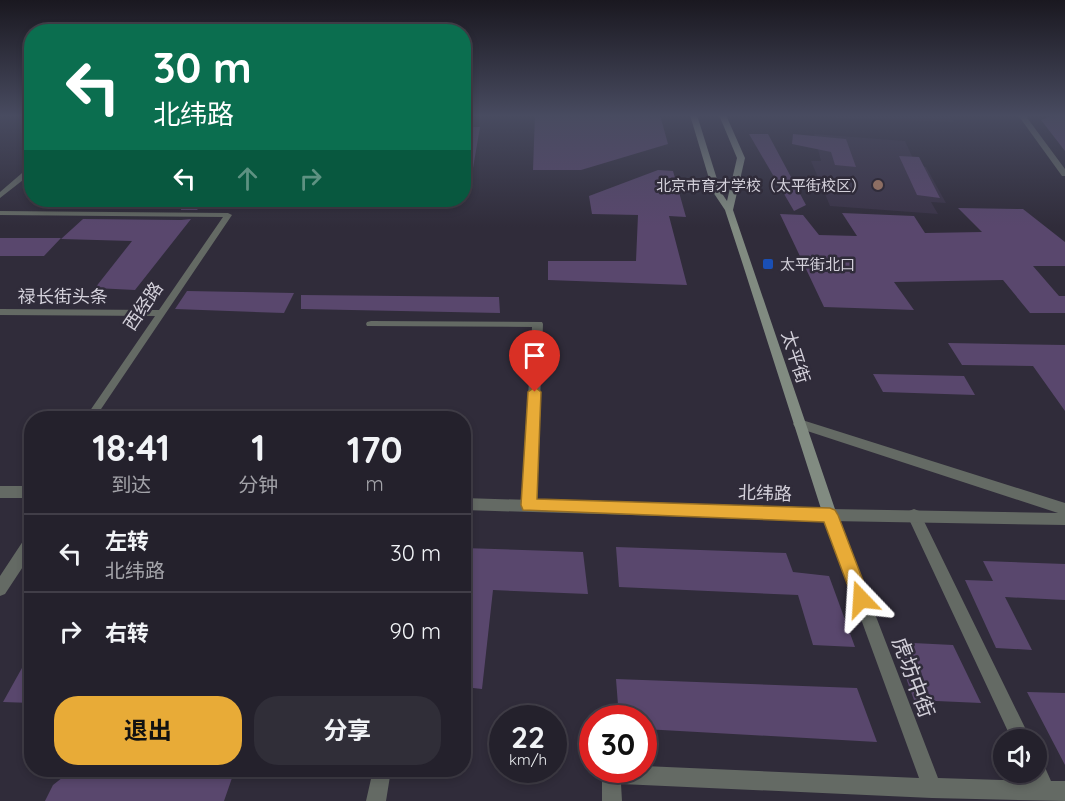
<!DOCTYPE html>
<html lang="zh">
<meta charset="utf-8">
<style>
:root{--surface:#24212c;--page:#302e38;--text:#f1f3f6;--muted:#a3a3a9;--line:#413e48;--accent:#e8ab37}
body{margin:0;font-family:Quicksand,"Noto Sans SC",sans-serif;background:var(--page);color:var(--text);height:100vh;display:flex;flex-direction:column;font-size:22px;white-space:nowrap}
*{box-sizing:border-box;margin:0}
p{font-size:20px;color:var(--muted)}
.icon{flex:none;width:33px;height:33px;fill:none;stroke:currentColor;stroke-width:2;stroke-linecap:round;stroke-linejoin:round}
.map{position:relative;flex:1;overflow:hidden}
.sheet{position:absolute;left:24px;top:411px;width:447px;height:366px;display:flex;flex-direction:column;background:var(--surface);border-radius:24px;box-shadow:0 3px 9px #0003,0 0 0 2px var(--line)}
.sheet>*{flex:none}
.guide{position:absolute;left:24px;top:24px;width:447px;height:183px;border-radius:24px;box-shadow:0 3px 9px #0003,0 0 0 2px var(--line);background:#0b6e4f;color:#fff;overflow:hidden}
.tools{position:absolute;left:993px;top:729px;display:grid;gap:12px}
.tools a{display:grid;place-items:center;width:54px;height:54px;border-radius:50%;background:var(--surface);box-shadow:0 3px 9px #0003,0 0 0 2px var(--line);font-size:30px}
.speed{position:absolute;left:489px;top:705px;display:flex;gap:12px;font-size:30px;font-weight:700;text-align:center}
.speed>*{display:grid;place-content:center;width:78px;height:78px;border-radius:50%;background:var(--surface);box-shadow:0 3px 9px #0003,0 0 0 2px var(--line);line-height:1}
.speed small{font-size:15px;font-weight:400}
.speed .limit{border:9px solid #d22;background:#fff;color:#111}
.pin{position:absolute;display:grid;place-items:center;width:51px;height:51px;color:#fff;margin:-62px -26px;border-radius:50% 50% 50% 0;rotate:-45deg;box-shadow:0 0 6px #0007}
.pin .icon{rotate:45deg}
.me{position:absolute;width:66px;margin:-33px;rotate:340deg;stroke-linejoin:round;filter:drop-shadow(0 0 4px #0008)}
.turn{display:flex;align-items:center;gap:21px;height:126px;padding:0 30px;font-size:27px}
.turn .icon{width:78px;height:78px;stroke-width:2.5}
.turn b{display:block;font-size:42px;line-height:51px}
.lanes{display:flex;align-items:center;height:57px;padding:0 30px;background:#0003;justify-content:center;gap:30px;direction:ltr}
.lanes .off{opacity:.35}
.eta{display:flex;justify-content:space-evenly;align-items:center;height:102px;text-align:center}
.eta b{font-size:36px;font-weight:700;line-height:42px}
.action{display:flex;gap:12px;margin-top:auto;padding:12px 30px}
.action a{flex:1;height:69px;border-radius:24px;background:var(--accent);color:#111;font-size:24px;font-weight:700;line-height:69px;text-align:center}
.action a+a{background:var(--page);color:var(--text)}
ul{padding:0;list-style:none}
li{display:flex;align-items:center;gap:18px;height:78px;padding:0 30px;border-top:2px solid var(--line)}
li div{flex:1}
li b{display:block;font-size:22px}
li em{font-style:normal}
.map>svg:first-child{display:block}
</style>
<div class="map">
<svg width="1065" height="801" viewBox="0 0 1065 801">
<rect width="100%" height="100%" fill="#302c3a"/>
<path fill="#3a3347" d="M 834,115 L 948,115 L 954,122 L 837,118 Z
M 814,134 L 905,141 L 916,165 L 926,167 L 946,203 L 931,202 L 938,214 L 830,206 L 811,161 L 821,161 Z"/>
<path fill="#59476d" d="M 535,115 L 660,115 L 668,144 L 581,170 L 533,170 Z
M 1054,115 L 1065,115 L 1065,151 L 1041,120 Z
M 464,127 L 480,127 L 472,174 L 464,173 Z
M 749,134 L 768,134 L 806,205 L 794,211 Z
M 793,134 L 846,139 L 856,167 L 835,165 L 831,152 L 792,144 Z
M 899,156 L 919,157 L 940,198 L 917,195 Z
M 658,170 L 673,171 L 686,217 L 669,216 L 687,285 L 548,280 L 548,261 L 636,261 L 638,215 L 592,214 L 589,196 Z
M 181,200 L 206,200 L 197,210 L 181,210 Z
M 958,208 L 1023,209 L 1065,242 L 1065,266 L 1033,266 L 1059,296 L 1065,296 L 1065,313 L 1030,313 L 1003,280 L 894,282 L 914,310 L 824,307 L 780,214 L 803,215 L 819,235 L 857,236 L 842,213 L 914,216 L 925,233 L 982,232 Z
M 83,219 L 181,220 L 191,219 L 135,290 L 95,288 L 132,241 L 61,239 Z
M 0,238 L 61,238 L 44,256 L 0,256 Z
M 187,291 L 294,293 L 284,313 L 175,309 Z
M 301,295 L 499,297 L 500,313 L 301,309 Z
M 948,343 L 1065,345 L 1065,411 L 1033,366 L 962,365 Z
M 873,374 L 964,376 L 975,395 L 883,392 Z
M 616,547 L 786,553 L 793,572 L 829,576 L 855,647 L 813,645 L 798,595 L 619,587 Z
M 464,548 L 583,552 L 588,594 L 493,590 L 482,689 L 464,687 Z
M 983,561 L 1065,564 L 1065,600 L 1005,597 L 1032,650 L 996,648 L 965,580 L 993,581 Z
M 893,642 L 953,645 L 981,703 L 914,700 Z
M 32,650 L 32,703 L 3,702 Z
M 616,679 L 857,688 L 877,742 L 644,729 L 644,718 L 619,718 Z
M 1027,692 L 1065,693 L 1065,765 Z
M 72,770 L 104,770 L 232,778 L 224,801 L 45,801 L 53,785 Z"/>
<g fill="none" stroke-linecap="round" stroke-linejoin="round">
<path fill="#646a64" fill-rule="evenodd" d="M 0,211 L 228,213 L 232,215 L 95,418 L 85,418 L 155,316 L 0,315 L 0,309 L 159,310 L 223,217 L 0,215 Z"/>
<path fill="#646a64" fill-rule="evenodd" d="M 1018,115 L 1025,115 L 1065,169 L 1065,176 L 1062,176 Z
M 29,167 L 32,167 L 32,173 L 0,198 L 0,192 Z
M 371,321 L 542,322 L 543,324 L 536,505 L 534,509 L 529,511 L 524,509 L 522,505 L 532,327 L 367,326 L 366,324 L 367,322 Z
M 830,509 L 835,511 L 837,515 L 938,778 L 1031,781 L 1028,772 L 1036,772 L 1036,761 L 1043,763 L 1051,781 L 1065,781 L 1065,801 L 932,798 L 621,784 L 622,801 L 602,801 L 602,774 L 603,770 L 644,770 L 644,766 L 919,778 L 823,515 L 825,511 Z
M 914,509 L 919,511 L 1031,740 L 1012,740 L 907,515 L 909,511 Z
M 32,534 L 32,553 L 5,594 L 0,596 L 0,576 L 27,535 Z
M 373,770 L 391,770 L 386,801 L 366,801 Z"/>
<path fill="#646a64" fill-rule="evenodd" d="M 799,419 L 1065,503 L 1065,525 L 830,521 L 464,510 L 464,498 L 830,509 L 1058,513 L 795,427 L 793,424 L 795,421 Z
M 0,486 L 32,486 L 32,498 L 0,498 Z"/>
<path fill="#818b81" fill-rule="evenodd" d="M 690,115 L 697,115 L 721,192 L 727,201 L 737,158 L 719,115 L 726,115 L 745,158 L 733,210 L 837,515 L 835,519 L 830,521 L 825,519 L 823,515 L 743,265 L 725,210 L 713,192 Z"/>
</g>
<linearGradient id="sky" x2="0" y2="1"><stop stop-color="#1a1820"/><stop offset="0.51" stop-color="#484b60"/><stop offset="1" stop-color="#484b60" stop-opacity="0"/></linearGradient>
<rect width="1065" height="227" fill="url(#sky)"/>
<path fill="#e8ab37" stroke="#976f24" stroke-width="1.5" d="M 535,387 L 541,392 L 537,499 L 830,508 L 835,510 L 838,515 L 870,599 L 867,605 L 861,608 L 855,605 L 824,522 L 523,510 L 521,505 L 528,392 Z"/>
<circle fill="#8d6e63" stroke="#302c3a" stroke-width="2" cx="878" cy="185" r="6"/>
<rect fill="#1a4fb4" stroke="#302c3a" stroke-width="2" x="762" y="258" width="12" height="12" rx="3"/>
<g text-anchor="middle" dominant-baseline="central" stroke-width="5" stroke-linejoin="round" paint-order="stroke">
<g font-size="15" fill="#d3d0da" stroke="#302c3a" text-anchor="end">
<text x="866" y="185">北京市育才学校（太平街校区）</text>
<text x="780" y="264" text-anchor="start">太平街北口</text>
</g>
<g font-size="18" fill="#d3d0da" stroke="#302c3a">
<text x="63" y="296">禄长街头条</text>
<text transform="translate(143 306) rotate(-56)">西经路</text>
<text transform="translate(796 357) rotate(72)">太平街</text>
<text transform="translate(765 493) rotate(2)">北纬路</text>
</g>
<g font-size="21" fill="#d3d0da" stroke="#302c3a">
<text transform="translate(914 677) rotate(70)">虎坊中街</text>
</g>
</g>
</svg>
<div class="tools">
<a><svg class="icon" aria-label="sound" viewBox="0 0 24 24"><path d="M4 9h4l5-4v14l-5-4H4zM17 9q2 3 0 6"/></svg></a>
</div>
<div class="speed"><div>22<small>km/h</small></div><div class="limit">30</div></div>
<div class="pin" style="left:535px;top:392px;background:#d93025"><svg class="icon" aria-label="arrive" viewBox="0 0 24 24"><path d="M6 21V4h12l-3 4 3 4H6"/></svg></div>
<svg class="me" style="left:861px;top:599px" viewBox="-20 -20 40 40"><path d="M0-17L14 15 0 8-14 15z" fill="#e8ab37" stroke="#fff" stroke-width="4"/></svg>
<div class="guide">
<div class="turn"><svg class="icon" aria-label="left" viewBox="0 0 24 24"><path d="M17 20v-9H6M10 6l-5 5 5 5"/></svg><div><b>30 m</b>北纬路</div></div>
<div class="lanes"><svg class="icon" aria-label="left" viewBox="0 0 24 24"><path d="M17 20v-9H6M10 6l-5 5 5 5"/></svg><svg class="icon off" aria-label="ahead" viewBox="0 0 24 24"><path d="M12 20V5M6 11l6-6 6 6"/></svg><svg class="icon off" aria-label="right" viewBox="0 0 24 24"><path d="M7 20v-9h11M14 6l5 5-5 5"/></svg></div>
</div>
<section class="sheet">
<div class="eta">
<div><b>18:41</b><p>到达</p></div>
<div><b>1</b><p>分钟</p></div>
<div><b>170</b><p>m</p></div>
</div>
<ul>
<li><svg class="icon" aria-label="left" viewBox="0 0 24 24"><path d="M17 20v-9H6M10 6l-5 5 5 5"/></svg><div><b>左转</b><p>北纬路</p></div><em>30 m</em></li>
<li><svg class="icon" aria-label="right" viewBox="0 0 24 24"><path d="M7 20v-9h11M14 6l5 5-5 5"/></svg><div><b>右转</b></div><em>90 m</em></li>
</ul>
<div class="action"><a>退出</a><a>分享</a></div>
</section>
</div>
